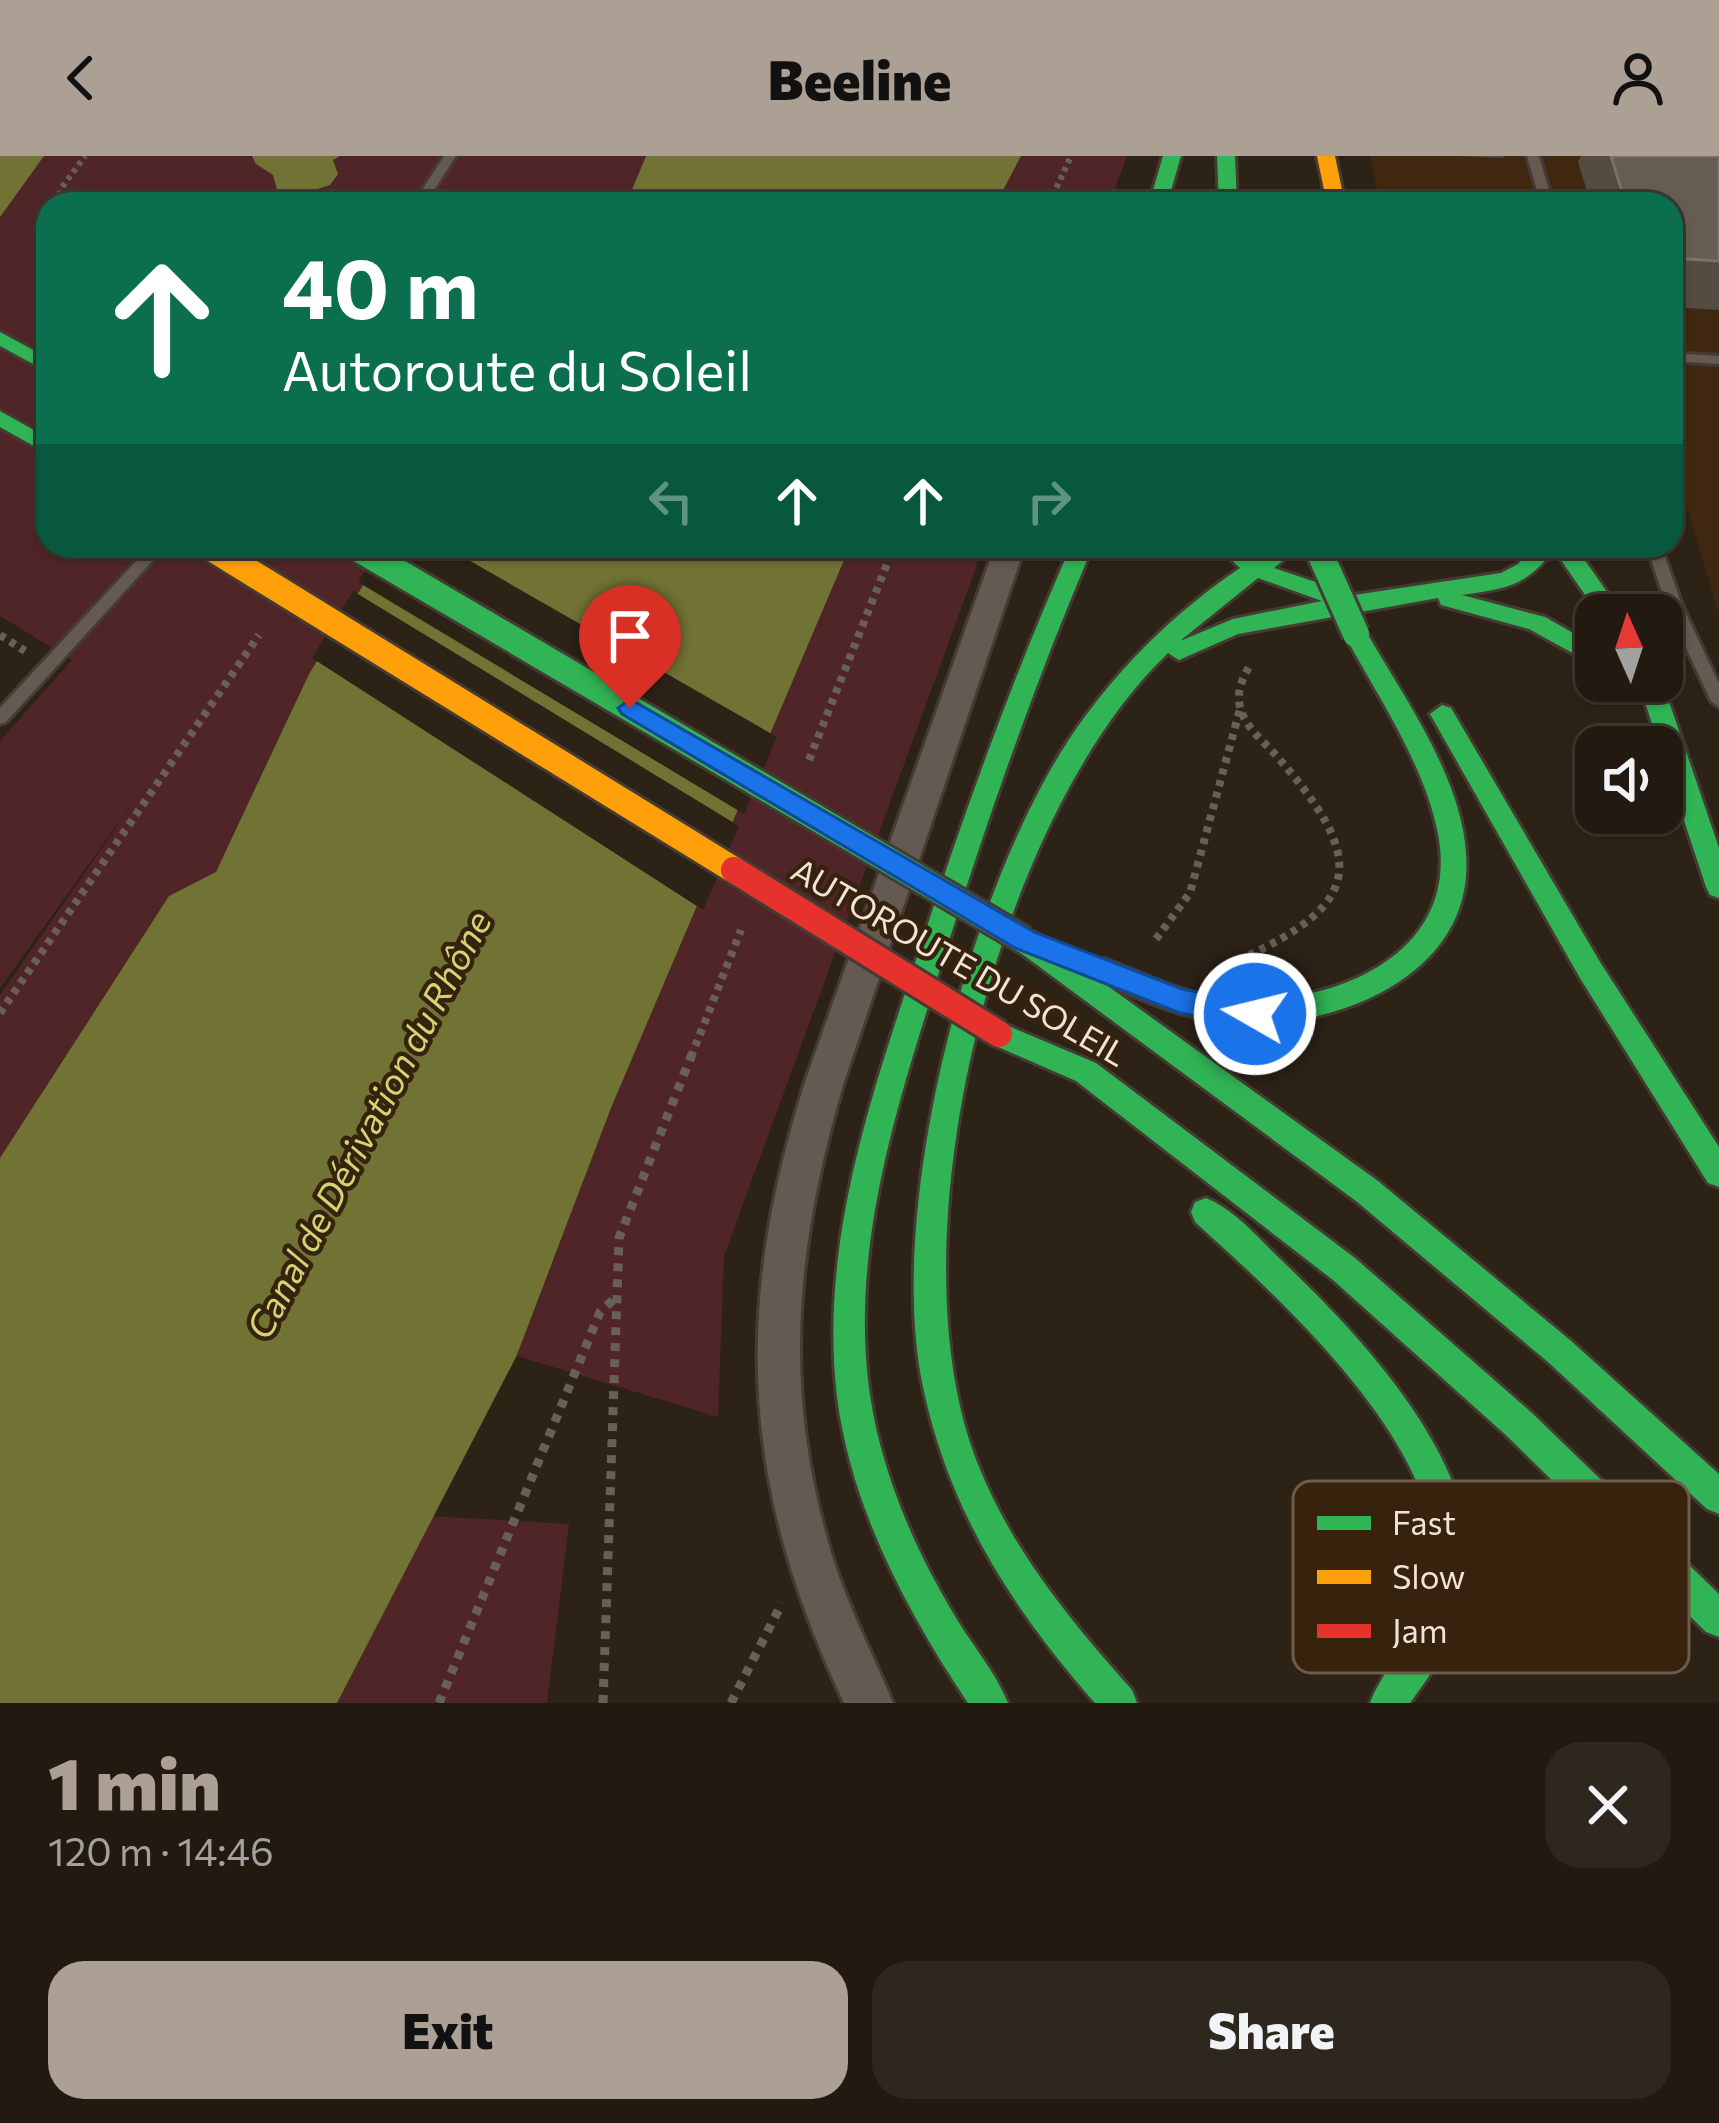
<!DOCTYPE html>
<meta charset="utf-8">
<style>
:root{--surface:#221a10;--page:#2e271e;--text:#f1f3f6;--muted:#a2a19f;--line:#3f3830;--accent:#ac9f93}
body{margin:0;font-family:Commissioner,sans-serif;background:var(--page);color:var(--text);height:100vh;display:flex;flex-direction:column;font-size:45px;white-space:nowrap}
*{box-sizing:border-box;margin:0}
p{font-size:39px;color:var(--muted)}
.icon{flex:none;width:66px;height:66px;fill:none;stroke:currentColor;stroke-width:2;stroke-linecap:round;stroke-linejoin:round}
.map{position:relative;height:1547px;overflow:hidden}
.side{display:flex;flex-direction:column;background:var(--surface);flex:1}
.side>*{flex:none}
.top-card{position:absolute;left:36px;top:36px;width:1647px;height:366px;border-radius:36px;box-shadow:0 3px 9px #0004,0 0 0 3px var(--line);background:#0b6e4f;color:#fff;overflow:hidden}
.needle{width:78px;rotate:357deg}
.buttons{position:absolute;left:1575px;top:438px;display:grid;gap:24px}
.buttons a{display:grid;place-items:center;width:108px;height:108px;border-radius:24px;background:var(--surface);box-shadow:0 3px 9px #0004,0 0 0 3px var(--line);font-size:60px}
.pin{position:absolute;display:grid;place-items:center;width:102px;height:102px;color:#fff;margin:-123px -51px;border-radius:50% 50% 50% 0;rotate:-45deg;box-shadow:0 0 12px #0007}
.pin .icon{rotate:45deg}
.me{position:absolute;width:132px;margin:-66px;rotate:278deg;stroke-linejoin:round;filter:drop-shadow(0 0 9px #0008)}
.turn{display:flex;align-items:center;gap:42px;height:252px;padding:0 48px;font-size:54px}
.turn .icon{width:156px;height:156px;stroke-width:2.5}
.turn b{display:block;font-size:84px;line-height:102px}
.lanes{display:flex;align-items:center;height:114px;padding:0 48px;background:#0003;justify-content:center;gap:60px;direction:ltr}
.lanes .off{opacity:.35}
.round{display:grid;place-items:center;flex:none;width:126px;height:126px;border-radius:36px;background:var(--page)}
.summary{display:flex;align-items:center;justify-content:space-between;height:204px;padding:0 48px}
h1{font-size:72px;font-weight:800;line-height:90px;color:var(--accent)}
.primary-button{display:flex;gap:24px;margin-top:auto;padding:24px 48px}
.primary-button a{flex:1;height:138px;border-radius:36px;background:var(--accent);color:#111;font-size:48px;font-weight:800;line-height:138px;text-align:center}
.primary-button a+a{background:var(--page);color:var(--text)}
header{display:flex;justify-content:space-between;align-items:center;height:156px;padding:0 48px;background:var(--accent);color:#111;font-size:54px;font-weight:800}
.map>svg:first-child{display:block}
</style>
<header><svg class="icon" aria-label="back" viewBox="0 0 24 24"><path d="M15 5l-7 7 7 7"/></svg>Beeline<svg class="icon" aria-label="person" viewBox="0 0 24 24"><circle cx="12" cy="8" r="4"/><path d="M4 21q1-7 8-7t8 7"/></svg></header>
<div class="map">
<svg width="1719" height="1547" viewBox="0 0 1719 1547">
<rect width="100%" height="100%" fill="#2d2216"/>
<path fill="#402810" d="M 1370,0 L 1719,0 L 1719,458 L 1671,298 L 1671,48 L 1380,48 Z"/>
<path fill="#502528" d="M 44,0 L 646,0 L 626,48 L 48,48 L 48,390 L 387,390 L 309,518 L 216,717 L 169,740 L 0,1002 L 0,839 L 145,630 L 0,832 L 0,585 L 72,504 L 0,460 L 0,61 Z
M 1021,0 L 1127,0 L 1109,48 L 996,48 Z
M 850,390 L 984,390 L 724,1100 L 718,1261 L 517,1200 L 611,952 Z
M 430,1360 L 569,1368 L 547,1547 L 337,1547 Z"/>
<path fill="#717334" d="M 0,0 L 44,0 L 0,61 Z
M 252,0 L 340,0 L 333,4 L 338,18 L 330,29 L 290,42 L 278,37 L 273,19 L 256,8 Z
M 646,0 L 1021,0 L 996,48 L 626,48 Z
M 387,390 L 850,390 L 611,952 L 517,1199 L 337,1547 L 0,1547 L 0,1002 L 169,740 L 216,716 L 309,518 Z"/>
<path fill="#2d2216" d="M 380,390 L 444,390 L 777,581 L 744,658 L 358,426 Z
M 353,435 L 739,670 L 703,754 L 312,502 Z"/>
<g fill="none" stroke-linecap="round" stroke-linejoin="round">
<g stroke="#453b33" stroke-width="6">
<path id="lane" d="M 444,0 L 456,0 L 425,48 L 413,48 Z
M 1527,0 L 1539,0 L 1553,48 L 1541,48 Z
M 1671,197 L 1719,200 L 1719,208 L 1671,205 Z
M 150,390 L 166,390 L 6,566 L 0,568 L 0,552 Z
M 1647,390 L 1661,390 L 1682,449 L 1719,528 L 1719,551 L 1711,545 L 1666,449 Z"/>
</g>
<g stroke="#453b33" stroke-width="6">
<path id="street" d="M 995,390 L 1025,390 L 844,926 C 795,1091 781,1236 833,1403 C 849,1453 873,1499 893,1547 L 844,1547 C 741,1328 733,1155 805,926 Z"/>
</g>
<g stroke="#453b33" stroke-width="6">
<path id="fast" d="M 1163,0 L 1181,0 L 1167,48 L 1149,48 Z
M 1217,0 L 1235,0 L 1237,48 L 1219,48 Z
M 0,176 L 48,202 L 48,216 L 0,190 Z
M 0,255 L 48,282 L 48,298 L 0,271 Z
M 1071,390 L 1093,390 C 1037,521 990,655 947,791 C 897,950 836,1121 880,1288 C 896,1350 923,1407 956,1462 C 973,1490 996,1517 1008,1547 L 968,1547 C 907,1456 851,1351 837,1241 C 819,1088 871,941 918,798 C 963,660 1012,523 1071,390 Z
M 1217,390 L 1242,390 L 1257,402 L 1274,390 L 1301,390 L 1274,412 L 1354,439 L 1501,417 L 1518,408 L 1534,390 L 1575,390 L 1623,459 L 1599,459 L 1554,394 C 1525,431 1507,432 1462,439 L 1545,461 L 1596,490 L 1596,510 L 1529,473 L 1441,449 L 1438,442 L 1238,478 L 1179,504 L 1168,497 C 997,660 888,1089 979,1311 C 1014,1397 1071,1465 1132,1534 L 1137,1547 L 1095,1547 C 1013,1454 949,1355 923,1231 C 885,1052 969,737 1068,585 C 1113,517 1172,458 1240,412 ZM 1258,422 L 1322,445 L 1233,463 L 1180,485 Z
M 1356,470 L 1364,472 C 1402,539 1461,619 1466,697 C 1476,822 1329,876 1228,867 C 1185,863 1144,844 1105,828 L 1378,1025 L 1570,1184 L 1719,1318 L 1719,1358 L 1707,1353 L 1548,1206 L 1356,1045 L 1014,792 L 1010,784 L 1014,776 L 1034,776 L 1092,818 L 1094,807 L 1104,803 C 1145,818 1183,839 1227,843 C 1326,852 1462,802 1438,678 C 1424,607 1378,541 1344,478 Z
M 1638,525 L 1662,525 L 1719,692 L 1719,742 L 1710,739 L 1706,731 Z
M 1442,549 L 1451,552 L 1600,806 L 1719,991 L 1719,1031 L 1708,1027 L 1580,822 L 1430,558 Z
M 999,866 L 1096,907 L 1355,1102 L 1532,1257 L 1719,1438 L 1719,1481 L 1706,1476 L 1508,1281 L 1333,1124 L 1076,925 L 989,887 L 985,878 L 989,869 Z
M 1206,1042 C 1232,1052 1257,1080 1277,1100 C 1354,1173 1476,1299 1469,1414 C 1466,1467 1440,1506 1410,1547 L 1370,1547 C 1391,1495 1427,1482 1434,1416 C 1447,1292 1279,1142 1195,1066 L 1191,1056 L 1195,1046 Z"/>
</g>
<g stroke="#453b33" stroke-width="6">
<path id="slow" d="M 1317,0 L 1335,0 L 1345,48 L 1327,48 Z"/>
</g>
<path stroke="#685f57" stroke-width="6" stroke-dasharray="4.5 4.5" stroke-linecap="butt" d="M 59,48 L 60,34 L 85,0
M 1049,48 L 1071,0
M 892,396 L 894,390"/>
<path stroke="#685f57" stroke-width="8" stroke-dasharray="6 6" stroke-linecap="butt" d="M 0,479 L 25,495
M 809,604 L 893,393
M 1156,783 L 1190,737 L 1240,553
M 1238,804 C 1368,747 1365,700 1274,597 C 1260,582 1240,566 1239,544 C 1238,531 1244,520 1250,509
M 0,857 L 259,479
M 691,901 L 741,774"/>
<path stroke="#685f57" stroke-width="9" stroke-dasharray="8 8" stroke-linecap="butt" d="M 439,1547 L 600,1156 L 613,1144
M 603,1547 L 619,1082 L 692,898
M 731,1547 L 782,1447"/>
<use href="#lane" fill="#645a52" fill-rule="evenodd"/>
<use href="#street" fill="#645a52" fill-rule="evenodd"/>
<use href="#fast" fill="#30b455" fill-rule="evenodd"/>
<use href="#slow" fill="#ff9f0a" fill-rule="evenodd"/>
<g stroke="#453b33" stroke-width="24" stroke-linecap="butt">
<path id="fast-bridge-far1" d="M 354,390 L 364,396
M 1317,390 L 1320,396"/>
</g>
<g stroke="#453b33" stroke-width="32" stroke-linecap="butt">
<path id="fast-bridge" d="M 359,393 L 1024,784
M 1318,393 L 1356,478"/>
</g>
<g stroke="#453b33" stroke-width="24" stroke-linecap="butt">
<path id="slow-bridge-far1" d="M 208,390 L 218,396"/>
</g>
<g stroke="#453b33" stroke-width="32" stroke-linecap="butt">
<path id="slow-bridge" d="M 213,393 L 734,714"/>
</g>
<g stroke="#453b33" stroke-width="32" stroke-linecap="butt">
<path id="jam-bridge" d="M 734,714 L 999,878"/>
</g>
<use href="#fast-bridge-far1" stroke="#30b455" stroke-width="20"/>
<use href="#fast-bridge" stroke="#30b455" stroke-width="26"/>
<use href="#slow-bridge-far1" stroke="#ff9f0a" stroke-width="20"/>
<use href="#slow-bridge" stroke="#ff9f0a" stroke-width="26"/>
<use href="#jam-bridge" stroke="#e5322d" stroke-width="26"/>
</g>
<path fill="#544c41" d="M 1457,0 L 1504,0 L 1503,2 Z
M 1581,0 L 1719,0 L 1719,154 L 1671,151 L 1671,48 L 1591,48 L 1578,6 Z"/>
<path fill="#655d51" stroke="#7b7266" stroke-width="3" d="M 1611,0 L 1719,0 L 1719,105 L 1671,102 L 1671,48 L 1626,48 Z"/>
<path fill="#1a73e8" stroke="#114b97" stroke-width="3" d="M 630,543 L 1034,776 L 1182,833 L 1265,849 L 1269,858 L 1265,867 L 1255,870 L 1180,857 L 1015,792 L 622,558 L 618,552 Z"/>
<g text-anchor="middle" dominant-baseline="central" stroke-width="9" stroke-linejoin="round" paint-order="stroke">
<g font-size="33" fill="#f1e3d7" stroke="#36220d">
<text transform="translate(960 805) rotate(30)">AUTOROUTE DU SOLEIL</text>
</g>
<g font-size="36" font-style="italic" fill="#d0d574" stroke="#36220d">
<text transform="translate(367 968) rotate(-62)">Canal de Dérivation du Rhône</text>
</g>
</g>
<rect x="1293" y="1325" width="396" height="192" rx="18" fill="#36220d" stroke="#6e5c4a" stroke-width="3"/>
<rect x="1317" y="1360" width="54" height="14" fill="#30b455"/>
<rect x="1317" y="1414" width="54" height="14" fill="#ff9f0a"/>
<rect x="1317" y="1468" width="54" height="14" fill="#e5322d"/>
<g font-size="33" fill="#f1e3d7">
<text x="1392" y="1379">Fast</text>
<text x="1392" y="1433">Slow</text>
<text x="1392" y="1487">Jam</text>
</g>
</svg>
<div class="buttons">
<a><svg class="needle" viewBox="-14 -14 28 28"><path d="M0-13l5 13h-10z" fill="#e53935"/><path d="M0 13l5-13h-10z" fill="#a2a19f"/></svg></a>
<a><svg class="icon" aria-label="sound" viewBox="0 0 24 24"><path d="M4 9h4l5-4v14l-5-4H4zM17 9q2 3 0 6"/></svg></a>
</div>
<div class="pin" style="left:630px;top:552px;background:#d93025"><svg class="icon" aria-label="arrive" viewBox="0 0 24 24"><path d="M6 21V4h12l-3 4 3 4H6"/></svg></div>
<svg class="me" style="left:1255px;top:858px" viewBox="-20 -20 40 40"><circle r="17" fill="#1a73e8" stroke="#fff" stroke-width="3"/><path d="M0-11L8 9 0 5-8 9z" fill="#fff"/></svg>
<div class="top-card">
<div class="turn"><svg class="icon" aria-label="ahead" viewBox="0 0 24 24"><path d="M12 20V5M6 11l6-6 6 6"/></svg><div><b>40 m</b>Autoroute du Soleil</div></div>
<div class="lanes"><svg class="icon off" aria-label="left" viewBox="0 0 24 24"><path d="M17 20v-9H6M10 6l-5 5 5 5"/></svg><svg class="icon" aria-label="ahead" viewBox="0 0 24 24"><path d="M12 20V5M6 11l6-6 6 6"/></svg><svg class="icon" aria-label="ahead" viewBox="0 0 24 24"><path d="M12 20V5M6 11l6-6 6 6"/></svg><svg class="icon off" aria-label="right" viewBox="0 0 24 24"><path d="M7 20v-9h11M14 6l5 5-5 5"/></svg></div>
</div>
</div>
<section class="side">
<div class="summary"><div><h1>1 min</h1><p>120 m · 14:46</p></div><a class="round"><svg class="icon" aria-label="close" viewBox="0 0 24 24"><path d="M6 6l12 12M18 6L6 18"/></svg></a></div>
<div class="primary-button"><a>Exit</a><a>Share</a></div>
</section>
